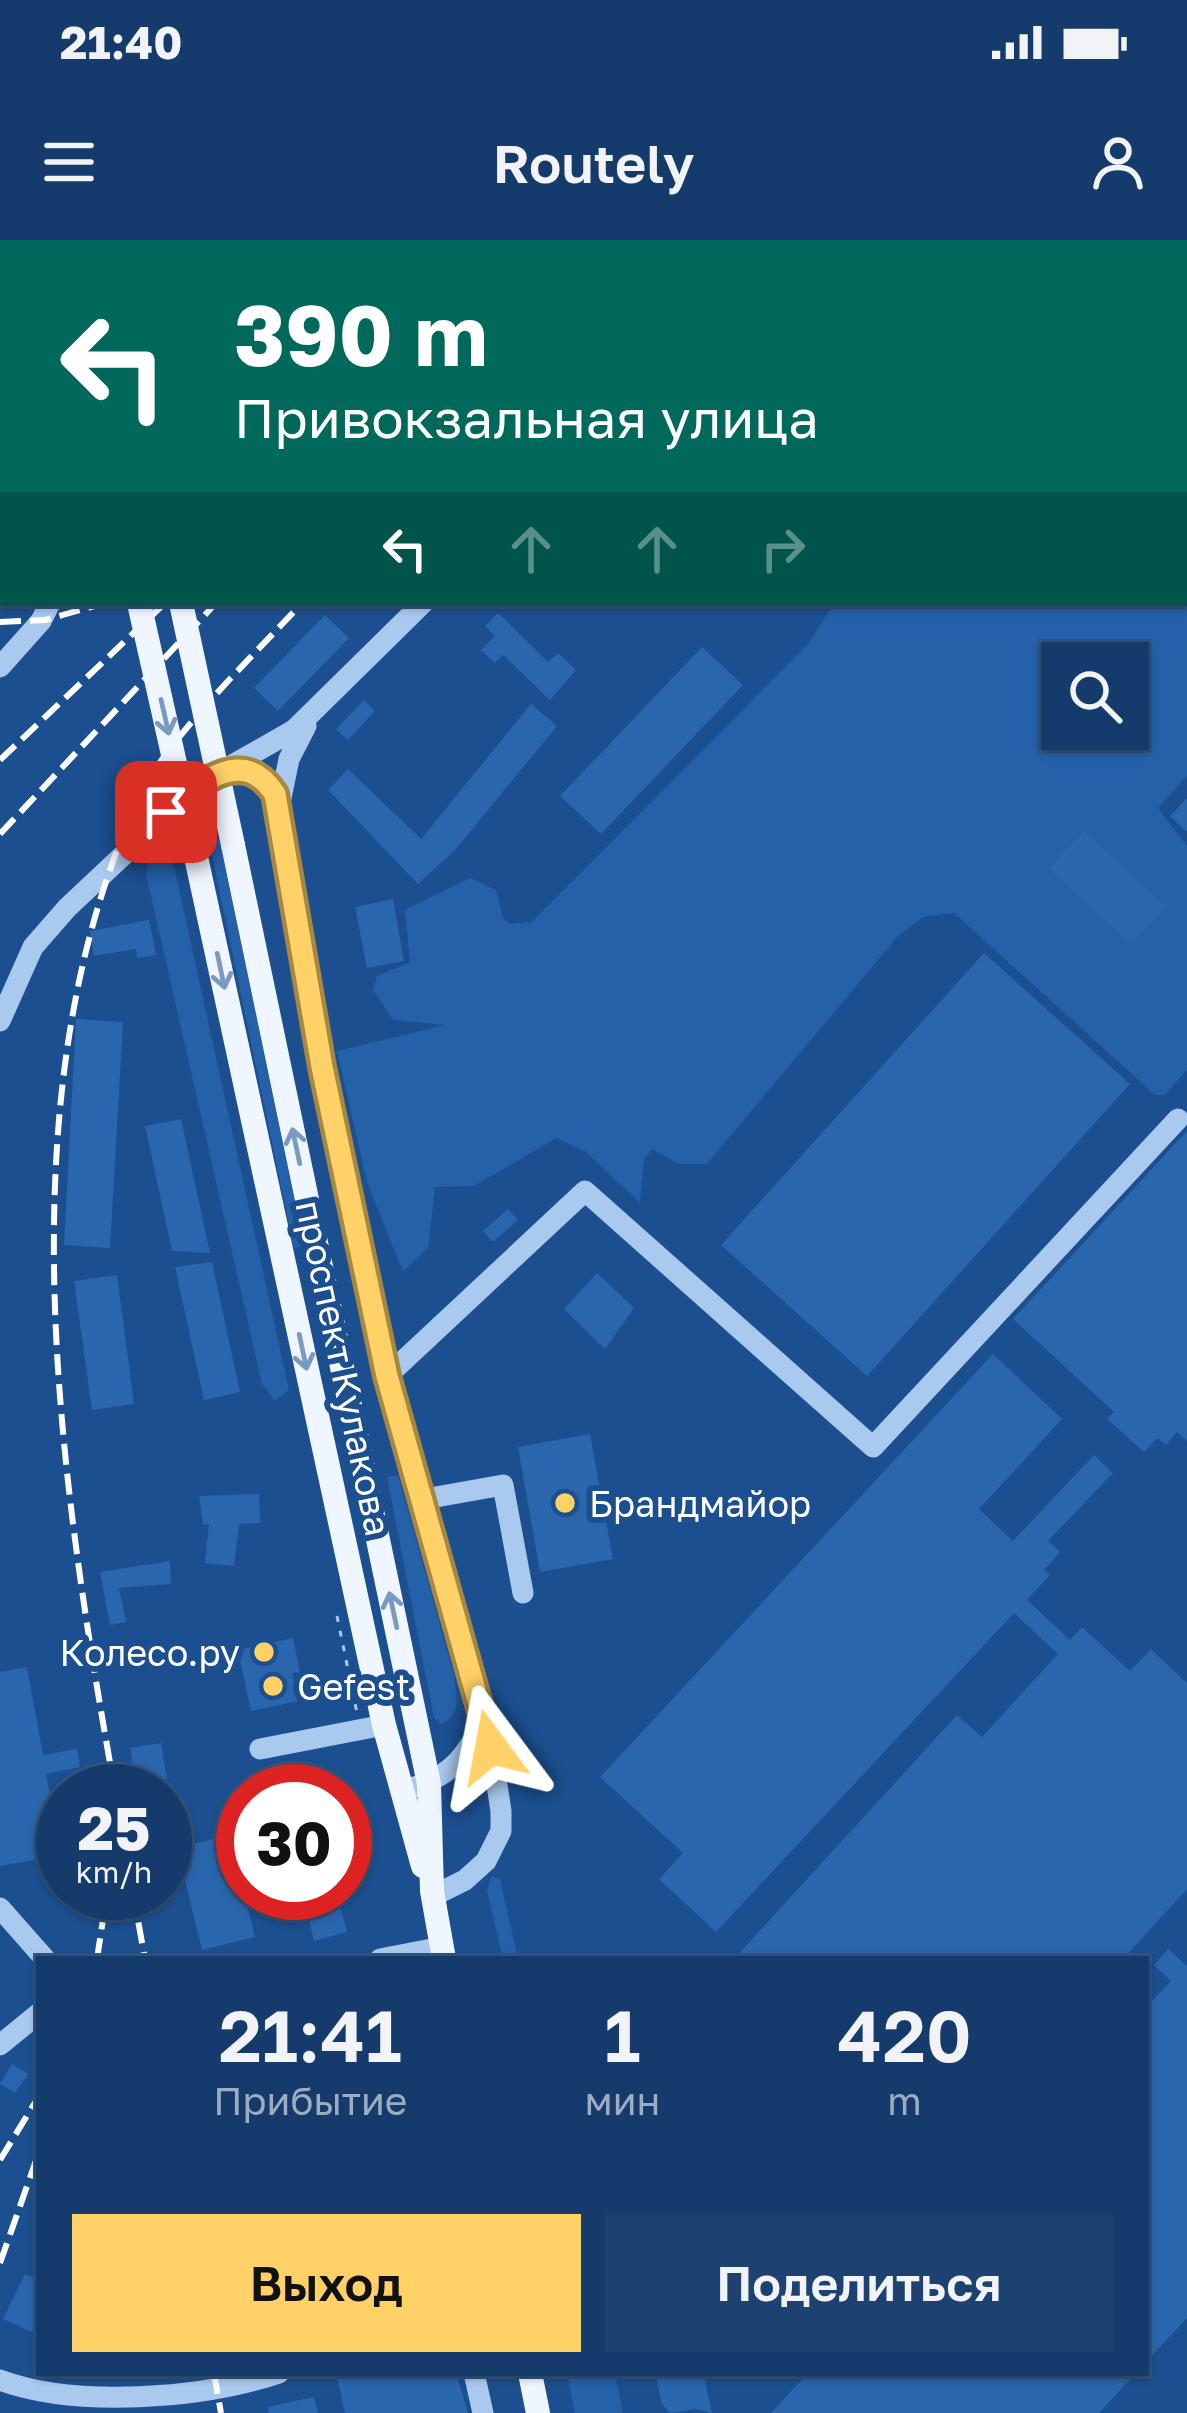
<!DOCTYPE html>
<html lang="ru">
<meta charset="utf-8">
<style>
:root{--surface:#143b6b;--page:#1d4271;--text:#f1f3f6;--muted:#9dadc1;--line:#33557e;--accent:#ffd166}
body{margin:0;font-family:"Golos Text",sans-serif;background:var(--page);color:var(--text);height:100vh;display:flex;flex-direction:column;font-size:45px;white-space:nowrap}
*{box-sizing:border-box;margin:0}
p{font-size:39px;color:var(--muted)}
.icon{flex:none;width:66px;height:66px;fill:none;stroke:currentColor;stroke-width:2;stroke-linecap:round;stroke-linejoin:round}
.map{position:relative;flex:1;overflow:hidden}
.drawer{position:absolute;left:36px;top:1716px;width:1113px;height:420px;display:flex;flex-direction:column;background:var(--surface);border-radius:0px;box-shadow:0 3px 9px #0004,0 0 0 3px var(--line)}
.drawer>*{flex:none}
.hud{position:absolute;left:0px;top:0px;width:1188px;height:366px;box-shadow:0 3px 9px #0004,0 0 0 3px var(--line);background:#00695c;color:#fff;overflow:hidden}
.buttons{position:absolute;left:1041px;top:402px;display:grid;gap:24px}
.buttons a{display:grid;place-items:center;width:108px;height:108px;border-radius:0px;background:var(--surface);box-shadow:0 3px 9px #0004,0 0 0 3px var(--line);font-size:60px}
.speed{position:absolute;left:36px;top:1524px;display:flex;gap:24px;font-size:60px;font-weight:700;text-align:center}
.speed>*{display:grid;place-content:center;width:156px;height:156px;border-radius:50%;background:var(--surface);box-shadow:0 3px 9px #0004,0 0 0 3px var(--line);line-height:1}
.speed small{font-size:30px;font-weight:400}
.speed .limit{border:18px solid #d22;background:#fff;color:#111}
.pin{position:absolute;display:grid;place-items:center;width:102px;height:102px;color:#fff;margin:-51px;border-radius:24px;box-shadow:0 6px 18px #0006}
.me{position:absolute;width:132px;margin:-66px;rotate:347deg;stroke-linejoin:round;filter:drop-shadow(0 0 9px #0008)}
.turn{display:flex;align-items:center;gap:42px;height:252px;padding:0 36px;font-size:54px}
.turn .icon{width:156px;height:156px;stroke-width:2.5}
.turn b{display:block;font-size:84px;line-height:102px}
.lanes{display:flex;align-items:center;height:114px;padding:0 36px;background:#0003;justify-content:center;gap:60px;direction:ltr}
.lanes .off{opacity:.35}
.eta{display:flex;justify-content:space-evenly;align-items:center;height:204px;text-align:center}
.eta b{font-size:72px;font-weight:600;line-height:84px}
.primary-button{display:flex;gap:24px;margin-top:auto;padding:24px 36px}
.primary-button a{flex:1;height:138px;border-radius:0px;background:var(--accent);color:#111;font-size:48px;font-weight:600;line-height:138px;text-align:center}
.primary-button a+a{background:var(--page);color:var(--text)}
.status{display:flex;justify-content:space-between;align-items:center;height:84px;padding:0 60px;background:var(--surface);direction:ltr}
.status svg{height:33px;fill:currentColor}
header{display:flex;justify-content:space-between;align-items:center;height:156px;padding:0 36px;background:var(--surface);font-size:54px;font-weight:600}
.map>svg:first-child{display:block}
</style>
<div class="status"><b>21:40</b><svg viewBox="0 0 49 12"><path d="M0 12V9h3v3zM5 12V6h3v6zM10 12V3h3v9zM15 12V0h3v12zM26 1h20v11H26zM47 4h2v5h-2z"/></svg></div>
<header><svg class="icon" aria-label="menu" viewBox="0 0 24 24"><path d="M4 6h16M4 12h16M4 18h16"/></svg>Routely<svg class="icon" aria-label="person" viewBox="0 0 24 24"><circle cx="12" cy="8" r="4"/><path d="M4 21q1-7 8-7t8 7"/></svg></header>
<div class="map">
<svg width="1187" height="2173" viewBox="0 0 1187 2173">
<rect width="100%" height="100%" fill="#1b4f8f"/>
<path fill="#2461a8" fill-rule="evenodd" d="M 1187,195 L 1187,536 L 1158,568 L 1187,606 L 1187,830 L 1165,855 L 1155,855 L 954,673 L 923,677 L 898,696 L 707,924 L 679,924 L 652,909 L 644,919 L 640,963 L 586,912 L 557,898 L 474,946 L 435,947 L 428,1008 L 403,1032 L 367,942 L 337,811 L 445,785 L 393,780 L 373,750 L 377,736 L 410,722 L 405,670 L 470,638 L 496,650 L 503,678 L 510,684 L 532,682 L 808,404 L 834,363 L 1185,363 ZM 1062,423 L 1128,423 L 1128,489 L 1062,489 Z
M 219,599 L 304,1006 L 294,1008 L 209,601 Z
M 157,613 L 174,626 L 289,1150 L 275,1161 L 262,1144 L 146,634 L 148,620 Z
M 398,1235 L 454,1435 C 456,1455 463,1474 441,1484 L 434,1478 L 387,1237 Z
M 491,1636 L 500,1639 L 518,1719 L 503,1719 L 487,1651 Z
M 567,2133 L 615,2133 L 623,2173 L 575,2173 Z"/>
<path fill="#2a66ad" d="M 498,373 L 548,422 L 558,413 L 576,430 L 550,460 L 503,415 L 495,423 L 481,410 L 495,396 L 485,386 Z
M 325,375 L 349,398 L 278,471 L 254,448 Z
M 702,407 L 743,445 L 601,594 L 560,556 Z
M 364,460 L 375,471 L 348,500 L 336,489 Z
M 531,464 L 557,486 L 455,610 L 418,644 L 328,550 L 348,529 L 421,599 Z
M 1187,558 L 1187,592 L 1170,576 Z
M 1084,591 L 1166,667 L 1131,704 L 1049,629 Z
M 393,659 L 404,721 L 367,728 L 355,667 Z
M 149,680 L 156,715 L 137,718 L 136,709 L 94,716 L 90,691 Z
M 984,713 L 1130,844 L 867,1136 L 721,1005 Z
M 76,779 L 123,782 L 110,1008 L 64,1005 Z
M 181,879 L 210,1013 L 172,1011 L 145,886 Z
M 1187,891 L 1187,1201 L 1177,1192 L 1166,1205 L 1157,1198 L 1144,1212 L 1107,1179 L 1114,1172 L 1013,1079 Z
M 508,969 L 518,980 L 493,1002 L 483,991 Z
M 212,1022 L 240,1152 L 204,1160 L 175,1027 Z
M 597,1033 L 634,1068 L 605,1109 L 564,1069 Z
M 117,1035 L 134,1164 L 92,1170 L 74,1041 Z
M 993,1114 L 1062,1179 L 979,1269 L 1013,1301 L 1094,1215 L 1113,1233 L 1048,1301 L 1060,1312 L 1044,1330 L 1050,1335 L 1027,1360 L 1070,1400 L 1082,1387 L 1130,1431 L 1151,1409 L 1187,1443 L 1187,1649 L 1123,1719 L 734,1719 L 957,1475 L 982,1497 L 1058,1414 L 1014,1373 L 716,1692 L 659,1639 L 683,1613 L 600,1537 Z
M 590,1194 L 613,1319 L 540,1332 L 518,1207 Z
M 259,1254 L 260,1283 L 239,1284 L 234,1326 L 205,1323 L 209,1284 L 203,1285 L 199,1256 Z
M 170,1321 L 171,1344 L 119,1348 L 126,1382 L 110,1385 L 100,1332 Z
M 293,1398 L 300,1432 L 292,1433 L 298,1461 L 251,1471 L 238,1410 Z
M 27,1427 L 43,1515 L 77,1509 L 80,1527 L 46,1534 L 61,1615 L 0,1626 L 0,1432 Z
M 161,1503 L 167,1539 L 136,1544 L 130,1508 Z
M 230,1595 L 255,1697 L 202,1710 L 177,1608 Z
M 365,1604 L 369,1621 L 345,1627 L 345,1609 Z
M 302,1653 L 324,1653 L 327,1665 L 339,1662 L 347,1692 L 314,1701 Z
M 1168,1709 L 1187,1726 L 1187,2078 L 1146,2122 L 1146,1767 L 1171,1741 L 1154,1725 Z
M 12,1824 L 28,1834 L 15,1853 L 0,1844 Z
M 25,2034 L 39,2040 L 39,2076 L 32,2092 L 3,2079 Z
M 336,2133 L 456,2133 L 468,2173 L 345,2173 Z
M 655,2133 L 703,2133 L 712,2173 L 696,2169 L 670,2173 L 662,2164 Z
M 808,2133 L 1136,2133 L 1099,2173 L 771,2173 Z
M 314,2157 L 318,2173 L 269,2173 L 268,2167 Z"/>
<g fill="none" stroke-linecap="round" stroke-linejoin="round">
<path stroke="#a9c9ee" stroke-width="3" stroke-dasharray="6 9" stroke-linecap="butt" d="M 337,1376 L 357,1473"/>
<path stroke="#a9c9ee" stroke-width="21" d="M 224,3 L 225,0
M 1130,3 L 1134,0
M 0,121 L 3,134
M 0,427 L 41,381 L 50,363
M 218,533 L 249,530 L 275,554 L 322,828 L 387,1136 L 419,1260 L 486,1475 L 501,1571 L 501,1591 L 486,1621 L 465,1640 L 433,1656
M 280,563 L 289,519 L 306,486
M 0,781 L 33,707 L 67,668 L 199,544 L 294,490 L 423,363
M 387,1136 L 585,951 L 873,1207 L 1178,879
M 419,1260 L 503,1245 L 523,1353
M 260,1509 L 384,1485
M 401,1551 C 449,1539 466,1519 486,1475
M 0,1668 L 45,1719
M 380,1719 L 442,1707
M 0,1805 L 39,1773
M 474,2133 L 483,2173
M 0,2140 C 76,2168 202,2159 279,2133"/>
<path stroke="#f0f6ff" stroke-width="24" d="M 60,0 L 61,3
M 99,0 L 100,3
M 233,605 L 429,1544 L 432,1651 L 444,1719
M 196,617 L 384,1485 L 423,1626
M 530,2133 L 538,2173"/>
<path stroke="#fff" stroke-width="6" stroke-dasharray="21 9" stroke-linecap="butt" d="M 529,3 L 532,0
M 552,3 L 554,0
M 1185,151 L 1187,151
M 0,382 L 45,380 L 105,363
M 0,520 L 165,363
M 0,594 L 216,363
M 115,1551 C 57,1226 0,840 147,541 C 190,476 249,420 302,363
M 133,1653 L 145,1719
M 97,1719 L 107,1653
M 0,1920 L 39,1856
M 0,2023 L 39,1912
M 214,2133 L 221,2173"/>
<path stroke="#f0f6ff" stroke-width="24" d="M 139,363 L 196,617
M 181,363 L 233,605"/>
</g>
<defs><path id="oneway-shaft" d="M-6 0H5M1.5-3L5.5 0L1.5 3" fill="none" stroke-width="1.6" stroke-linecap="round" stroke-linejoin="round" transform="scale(3)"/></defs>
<g stroke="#7b9ac1">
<use href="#oneway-shaft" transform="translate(165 477) rotate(77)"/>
<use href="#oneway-shaft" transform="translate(221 731) rotate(78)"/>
<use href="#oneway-shaft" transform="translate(296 906) rotate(-102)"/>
<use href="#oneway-shaft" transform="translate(303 1112) rotate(78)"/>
<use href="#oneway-shaft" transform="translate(393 1370) rotate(-102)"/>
</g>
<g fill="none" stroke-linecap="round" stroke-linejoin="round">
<g stroke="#a68842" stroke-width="30">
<path id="route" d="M 166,572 C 199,544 242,504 275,554 L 322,827 L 387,1136 L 491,1507"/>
</g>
<use href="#route" stroke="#ffd166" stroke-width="21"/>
</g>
<g fill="#ffd166" stroke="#1b4f8f" stroke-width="4.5">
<circle cx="565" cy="1263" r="12"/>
<circle cx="264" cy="1412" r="12"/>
<circle cx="273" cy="1446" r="12"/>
</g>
<g text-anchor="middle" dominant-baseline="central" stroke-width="12" stroke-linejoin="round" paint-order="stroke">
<g font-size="36" fill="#fff" stroke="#1b4f8f">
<text transform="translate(344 1128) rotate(78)">проспект Кулакова</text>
</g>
<g font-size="36" fill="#fff" stroke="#1b4f8f" text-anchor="start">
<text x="589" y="1263">Брандмайор</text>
<text x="240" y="1412" text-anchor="end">Колесо.ру</text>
<text x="297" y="1446">Gefest</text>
</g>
</g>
</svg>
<div class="buttons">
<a><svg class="icon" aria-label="search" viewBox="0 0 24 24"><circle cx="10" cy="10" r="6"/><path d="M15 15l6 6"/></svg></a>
</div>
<div class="speed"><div>25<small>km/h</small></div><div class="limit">30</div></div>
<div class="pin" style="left:166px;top:572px;background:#d93025"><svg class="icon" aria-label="arrive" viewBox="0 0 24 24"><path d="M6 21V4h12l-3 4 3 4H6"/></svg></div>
<svg class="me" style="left:491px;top:1507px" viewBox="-20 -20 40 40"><path d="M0-17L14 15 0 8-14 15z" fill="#ffd166" stroke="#fff" stroke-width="4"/></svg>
<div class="hud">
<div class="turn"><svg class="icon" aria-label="left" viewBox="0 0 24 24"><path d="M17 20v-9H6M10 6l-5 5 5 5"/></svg><div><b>390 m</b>Привокзальная улица</div></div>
<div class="lanes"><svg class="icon" aria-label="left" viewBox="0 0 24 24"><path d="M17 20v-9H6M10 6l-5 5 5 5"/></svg><svg class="icon off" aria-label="ahead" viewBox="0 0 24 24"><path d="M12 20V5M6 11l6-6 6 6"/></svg><svg class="icon off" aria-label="ahead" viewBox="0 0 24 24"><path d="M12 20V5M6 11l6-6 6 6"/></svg><svg class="icon off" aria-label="right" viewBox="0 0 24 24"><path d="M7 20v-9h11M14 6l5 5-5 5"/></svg></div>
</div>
<section class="drawer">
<div class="eta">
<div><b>21:41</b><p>Прибытие</p></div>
<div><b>1</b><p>мин</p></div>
<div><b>420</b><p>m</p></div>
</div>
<div class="primary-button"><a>Выход</a><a>Поделиться</a></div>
</section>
</div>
